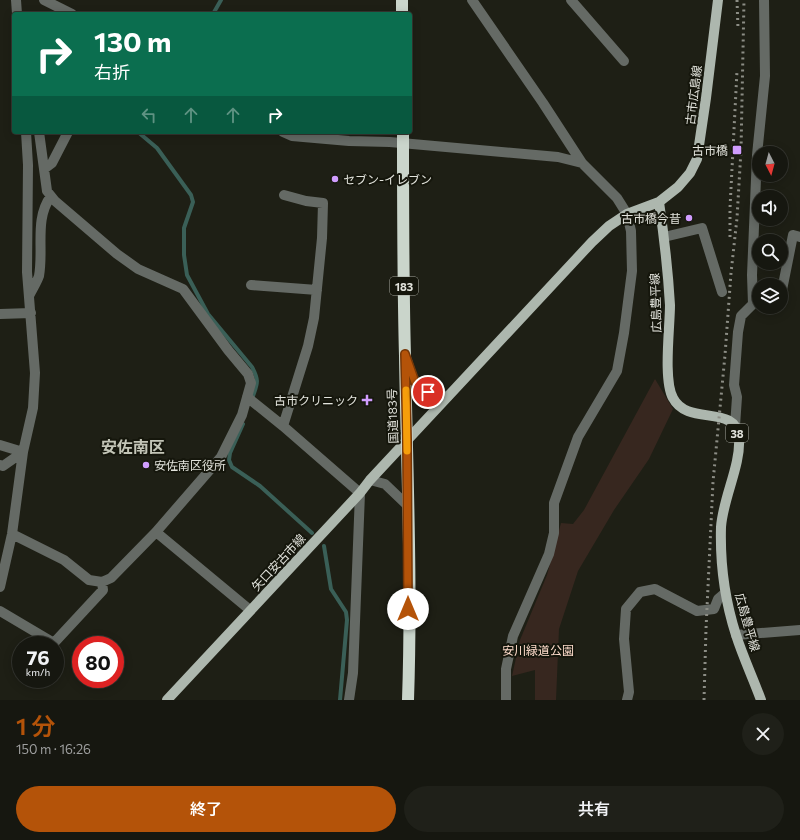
<!DOCTYPE html>
<html lang="ja">
<meta charset="utf-8">
<style>
:root{--surface:#161710;--page:#1f2019;--text:#f1f3f6;--muted:#9e9f9f;--line:#353630;--accent:#b45309}
body{margin:0;font-family:Commissioner,"Noto Sans JP",sans-serif;background:var(--page);color:var(--text);height:100vh;display:flex;flex-direction:column;font-size:15px;white-space:nowrap}
*{box-sizing:border-box;margin:0}
p{font-size:13px;color:var(--muted)}
.icon{flex:none;width:22px;height:22px;fill:none;stroke:currentColor;stroke-width:2;stroke-linecap:round;stroke-linejoin:round}
.map{position:relative;height:700px;overflow:hidden}
.panel{display:flex;flex-direction:column;background:var(--surface);flex:1}
.panel>*{flex:none}
.hud{position:absolute;left:12px;top:12px;width:400px;height:122px;border-radius:4px;box-shadow:0 2px 10px #0003,0 0 0 1px var(--line);background:#0b6e4f;color:#fff;overflow:hidden}
.needle{width:26px;rotate:174deg}
.fabs{position:absolute;left:752px;top:146px;display:grid;gap:8px}
.fabs a{display:grid;place-items:center;width:36px;height:36px;border-radius:50%;background:var(--surface);box-shadow:0 2px 10px #0003,0 0 0 1px var(--line);font-size:20px}
.speed{position:absolute;left:12px;top:636px;display:flex;gap:8px;font-size:20px;font-weight:700;text-align:center}
.speed>*{display:grid;place-content:center;width:52px;height:52px;border-radius:50%;background:var(--surface);box-shadow:0 2px 10px #0003,0 0 0 1px var(--line);line-height:1}
.speed small{font-size:10px;font-weight:400}
.speed .limit{border:6px solid #d22;background:#fff;color:#111}
.pin{position:absolute;display:grid;place-items:center;width:34px;height:34px;color:#fff;margin:-17px;border:2px solid #fff;border-radius:50%;box-shadow:0 1px 4px #0007}
.me{position:absolute;width:44px;margin:-22px;rotate:0deg;stroke-linejoin:round;filter:drop-shadow(0 0 3px #0008)}
.turn{display:flex;align-items:center;gap:14px;height:84px;padding:0 16px;font-size:18px}
.turn .icon{width:52px;height:52px;stroke-width:2.5}
.turn b{display:block;font-size:28px;line-height:34px}
.lanes{display:flex;align-items:center;height:38px;padding:0 16px;background:#0003;justify-content:center;gap:20px;direction:ltr}
.lanes .off{opacity:.35}
.round{display:grid;place-items:center;flex:none;width:42px;height:42px;border-radius:21px;background:var(--page)}
.summary{display:flex;align-items:center;justify-content:space-between;height:68px;padding:0 16px}
h1{font-size:24px;font-weight:600;line-height:30px;color:var(--accent)}
.primary-button{display:flex;gap:8px;margin-top:auto;padding:8px 16px}
.primary-button a{flex:1;height:46px;border-radius:24px;background:var(--accent);color:#fff;font-size:16px;font-weight:600;line-height:46px;text-align:center}
.primary-button a+a{background:var(--page);color:var(--text)}
.map>svg:first-child{display:block}
</style>
<div class="map">
<svg width="800" height="700" viewBox="0 0 800 700">
<rect width="100%" height="100%" fill="#1e1f15"/>
<path fill="#37271f" d="M 655,379 L 673,409 L 649,459 L 614,510 L 578,571 L 559,629 L 556,700 L 535,700 L 535,670 L 512,676 L 520,640 L 547,575 L 561,523 L 573,524 L 584,510 Z"/>
<g fill="none" stroke-linecap="round" stroke-linejoin="round">
<path stroke="#3a5f57" stroke-width="4" d="M 213,14 L 221,0
M 138,132 L 157,148 L 191,195 L 193,202 L 184,228 L 184,255 L 187,275 L 208,314 L 252,367 C 260,382 257,384 252,399
M 243,424 L 230,453 L 229,460 L 232,467 L 260,486 L 312,533
M 324,546 L 331,589 L 346,612 L 347,620 L 340,700"/>
<path stroke="#656a65" stroke-width="10" d="M 16,0 L 17,14
M 44,0 L 72,14
M 472,0 L 543,103 L 582,163 L 617,198 L 627,214 L 631,231 L 632,271 L 624,333 L 617,371 L 578,437 L 554,503 L 554,533 L 549,554 L 513,636 L 506,669 L 506,700
M 571,0 L 624,61
M 283,132 L 292,136 L 349,141 L 390,142 L 558,157 L 582,163
M 44,169 L 52,163 L 68,132
M 664,237 L 702,228 L 722,292
M 251,285 L 317,290
M 781,295 L 793,235 L 800,237
M 29,296 C 32,290 37,282 39,276 C 44,249 34,219 51,196
M 753,304 L 752,275 L 757,155 L 765,76 L 764,0
M 0,314 L 31,313
M 407,360 C 409,367 411,375 415,381 C 422,393 436,395 448,396
M 247,397 L 283,426 L 360,493 L 353,673 L 349,700
M 283,426 L 308,346 L 314,318 L 322,238 L 323,203 L 306,201 L 284,195
M 735,426 L 737,397 L 734,385 L 738,332 L 741,316 L 753,304 L 758,301
M 0,445 L 23,452
M 0,465 L 3,466 L 23,452
M 370,480 L 385,484 L 408,506
M 156,532 L 250,610
M 12,534 L 64,560 L 89,580 L 102,582 L 111,578 L 156,532 L 221,457 L 242,415 L 251,383 L 248,374 L 228,350 L 183,289 L 138,269 L 117,254 L 55,201 L 47,191 L 39,132
M 0,587 L 12,534 L 23,452 L 33,408 L 35,373 L 27,272 L 28,165 L 26,132
M 0,611 L 54,643
M 736,635 L 800,630
M 52,645 L 103,590 L 102,582
M 627,700 L 629,692 L 624,639 L 626,609 L 640,592 L 655,589 L 697,611 L 714,609 L 718,599 L 725,593"/>
<path stroke="#adb7ae" stroke-width="10" d="M 659,202 C 664,236 668,271 670,305 C 670,327 663,380 673,398 C 688,427 736,403 739,438 C 741,465 723,498 721,527 C 720,563 725,601 736,635 C 743,657 753,678 761,700
M 167,700 L 360,493 L 370,480 L 592,242 L 609,226 L 627,214 L 659,202 L 678,187 L 690,173 L 697,159 L 706,98 L 718,0"/>
<path stroke="#cad5cb" stroke-width="12" d="M 402,0 L 402,14
M 403,132 C 403,207 403,281 405,356 C 407,470 412,585 408,700"/>
<path stroke="#8c8d85" stroke-width="3" stroke-dasharray="2 4" stroke-linecap="butt" d="M 737,0 L 738,29
M 730,237 L 730,208 L 737,71
M 704,700 L 706,629 L 713,482 L 725,355 L 731,273 L 737,218 L 741,150 L 744,0"/>
</g>
<g fill="none" stroke-linecap="round" stroke-linejoin="round">
<g stroke="#753606" stroke-width="10">
<path id="route" d="M 408,609 L 407,440 L 405,354 L 415,382 L 428,392"/>
</g>
<use href="#route" stroke="#b45309" stroke-width="7"/>
<path stroke="#f59e0b" stroke-width="7" d="M 406,390 L 407,451"/>
</g>
<g fill="#d09dfe" stroke="#15160c" stroke-width="1.5">
<rect x="732" y="145" width="10" height="10" rx="2"/>
<circle cx="335" cy="179" r="4"/>
<circle cx="689" cy="218" r="4"/>
<path d="M365 394h4v4h4v4h-4v4h-4v-4h-4v-4h4z"/>
<circle cx="146" cy="465" r="4"/>
</g>
<g text-anchor="middle" dominant-baseline="central" stroke-width="4" stroke-linejoin="round" paint-order="stroke">
<g fill="#15160c" stroke="#a4a69e" stroke-width="1">
<rect x="390" y="277" width="28" height="18" rx="3"/>
<rect x="726" y="424" width="22" height="18" rx="3"/>
</g>
<g font-size="11" font-weight="bold" fill="#e2e3dc">
<text x="404" y="286">183</text>
<text x="737" y="433">38</text>
</g>
<g font-size="12" fill="#e2e3dc" stroke="#15160c">
<text transform="translate(693 95) rotate(-83)">古市広島線</text>
<text transform="translate(655 303) rotate(-92)">広島豊平線</text>
<text transform="translate(392 416) rotate(-92)">国道183号</text>
<text transform="translate(278 562) rotate(-47)">矢口安古市線</text>
<text transform="translate(748 622) rotate(74)">広島豊平線</text>
</g>
<g font-size="12" fill="#e2e3dc" stroke="#15160c" text-anchor="end">
<text x="728" y="150">古市橋</text>
<text x="343" y="179" text-anchor="start">セブン-イレブン</text>
<text x="681" y="218">古市橋今昔</text>
<text x="358" y="400">古市クリニック</text>
<text x="154" y="465" text-anchor="start">安佐南区役所</text>
</g>
<g font-size="12" fill="#fedccb" stroke="#15160c">
<text x="538" y="650">安川緑道公園</text>
</g>
<g font-size="16" font-weight="bold" fill="#c3c5b7" stroke="#15160c">
<text x="133" y="446">安佐南区</text>
</g>
</g>
</svg>
<div class="fabs">
<a><svg class="needle" viewBox="-14 -14 28 28"><path d="M0-13l5 13h-10z" fill="#e53935"/><path d="M0 13l5-13h-10z" fill="#9e9f9f"/></svg></a>
<a><svg class="icon" aria-label="sound" viewBox="0 0 24 24"><path d="M4 9h4l5-4v14l-5-4H4zM17 9q2 3 0 6"/></svg></a>
<a><svg class="icon" aria-label="search" viewBox="0 0 24 24"><circle cx="10" cy="10" r="6"/><path d="M15 15l6 6"/></svg></a>
<a><svg class="icon" aria-label="layers" viewBox="0 0 24 24"><path d="M12 4l9 5-9 5-9-5zM3 14l9 5 9-5"/></svg></a>
</div>
<div class="speed"><div>76<small>km/h</small></div><div class="limit">80</div></div>
<div class="pin" style="left:428px;top:392px;background:#d93025"><svg class="icon" aria-label="arrive" viewBox="0 0 24 24"><path d="M6 21V4h12l-3 4 3 4H6"/></svg></div>
<svg class="me" style="left:408px;top:609px" viewBox="-20 -20 40 40"><circle r="19" fill="#fff"/><path d="M0-13L10 11 0 6-10 11z" fill="#b45309"/></svg>
<div class="hud">
<div class="turn"><svg class="icon" aria-label="right" viewBox="0 0 24 24"><path d="M7 20v-9h11M14 6l5 5-5 5"/></svg><div><b>130 m</b>右折</div></div>
<div class="lanes"><svg class="icon off" aria-label="left" viewBox="0 0 24 24"><path d="M17 20v-9H6M10 6l-5 5 5 5"/></svg><svg class="icon off" aria-label="ahead" viewBox="0 0 24 24"><path d="M12 20V5M6 11l6-6 6 6"/></svg><svg class="icon off" aria-label="ahead" viewBox="0 0 24 24"><path d="M12 20V5M6 11l6-6 6 6"/></svg><svg class="icon" aria-label="right" viewBox="0 0 24 24"><path d="M7 20v-9h11M14 6l5 5-5 5"/></svg></div>
</div>
</div>
<section class="panel">
<div class="summary"><div><h1>1 分</h1><p>150 m · 16:26</p></div><a class="round"><svg class="icon" aria-label="close" viewBox="0 0 24 24"><path d="M6 6l12 12M18 6L6 18"/></svg></a></div>
<div class="primary-button"><a>終了</a><a>共有</a></div>
</section>
